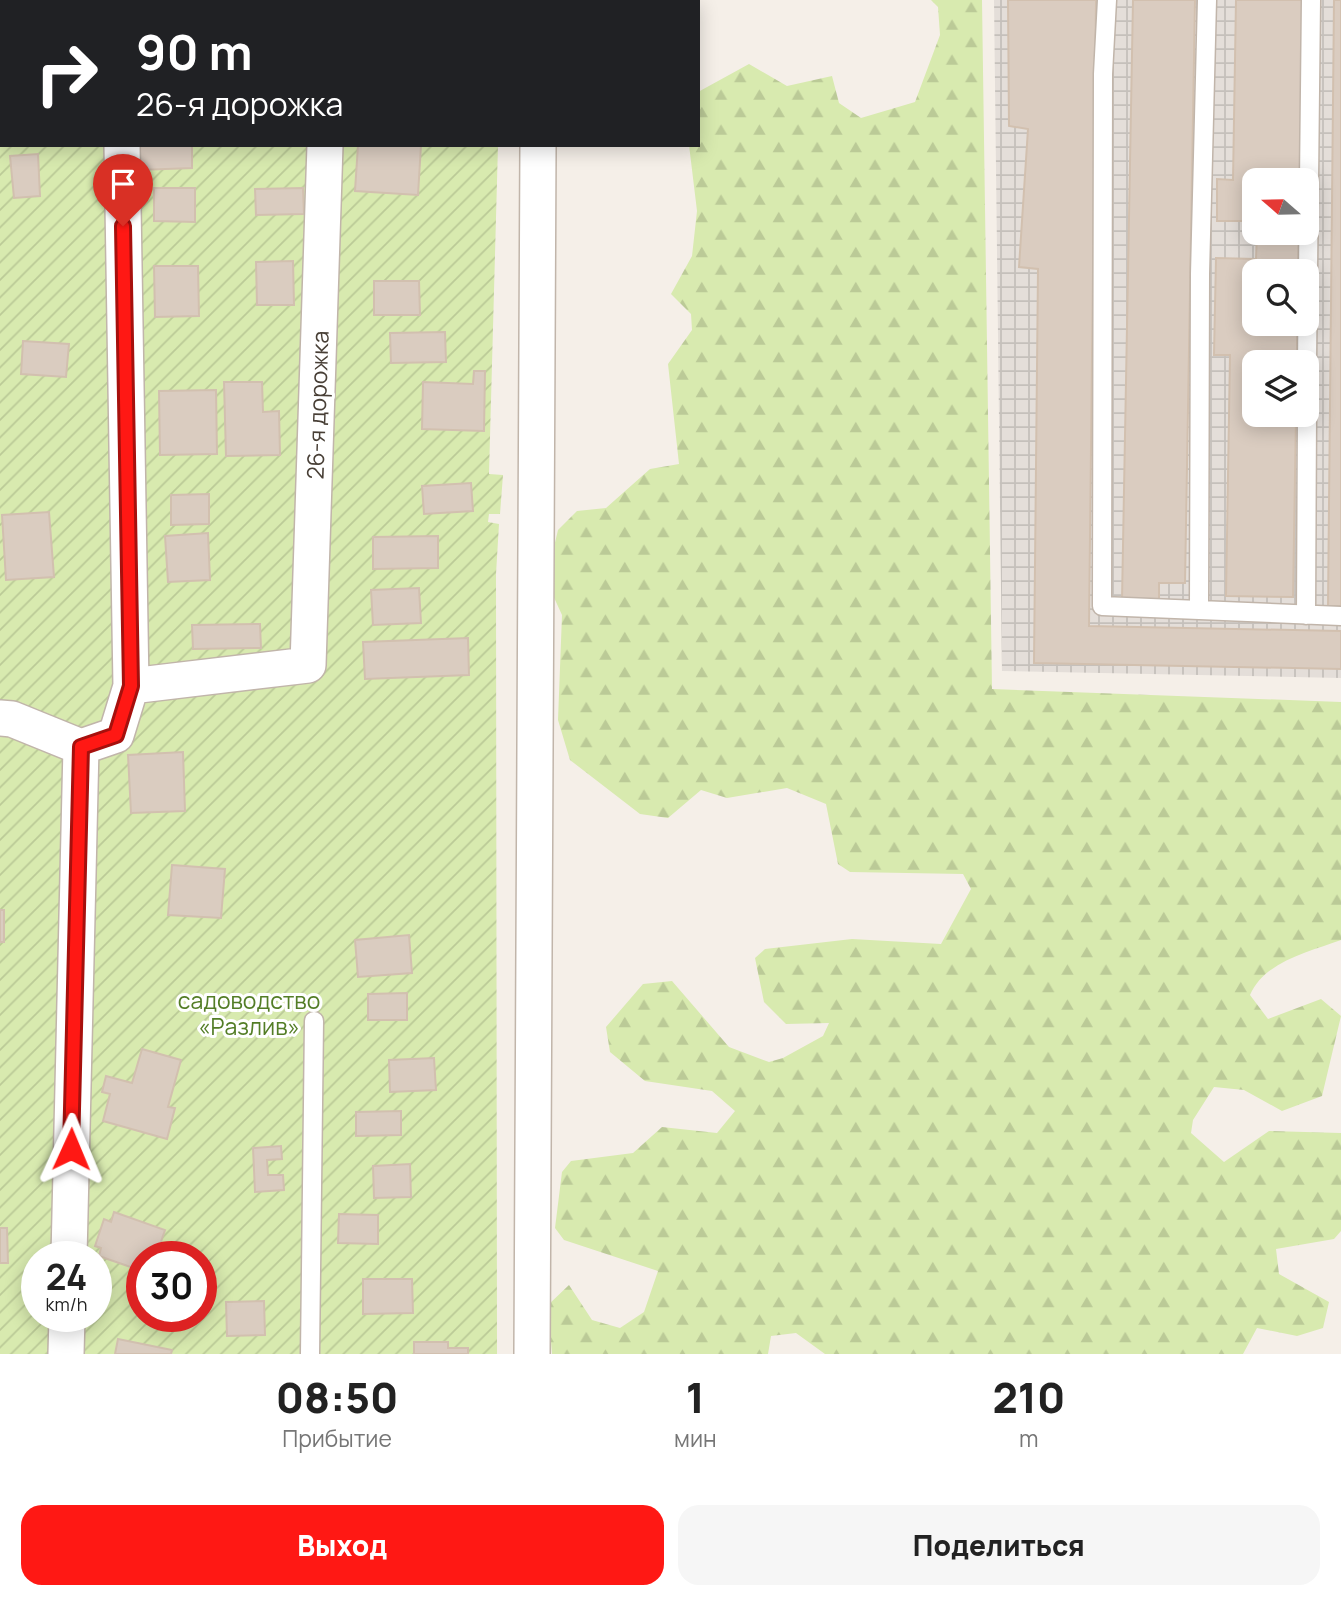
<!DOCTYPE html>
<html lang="ru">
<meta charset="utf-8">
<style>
:root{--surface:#fff;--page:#f6f6f6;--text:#222;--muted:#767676;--accent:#ff1814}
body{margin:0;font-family:Manrope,sans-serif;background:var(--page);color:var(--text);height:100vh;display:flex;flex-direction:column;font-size:26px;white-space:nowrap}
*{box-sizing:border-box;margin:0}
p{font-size:23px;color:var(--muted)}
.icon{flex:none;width:38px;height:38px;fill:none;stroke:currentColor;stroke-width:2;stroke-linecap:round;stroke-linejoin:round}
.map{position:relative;height:1354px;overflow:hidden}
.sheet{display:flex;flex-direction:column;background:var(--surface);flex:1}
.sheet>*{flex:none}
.guide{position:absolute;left:0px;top:0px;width:700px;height:147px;box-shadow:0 4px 18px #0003;background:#202124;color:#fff;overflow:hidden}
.needle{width:46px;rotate:290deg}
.buttons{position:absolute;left:1242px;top:168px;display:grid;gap:14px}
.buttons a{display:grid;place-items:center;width:77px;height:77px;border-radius:14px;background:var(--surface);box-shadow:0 4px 18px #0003;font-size:35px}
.speed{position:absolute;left:21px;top:1241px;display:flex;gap:14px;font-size:35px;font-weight:700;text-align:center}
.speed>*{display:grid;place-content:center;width:91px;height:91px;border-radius:50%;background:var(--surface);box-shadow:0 4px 18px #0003;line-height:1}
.speed small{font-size:18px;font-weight:400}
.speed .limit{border:10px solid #d22;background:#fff;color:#111}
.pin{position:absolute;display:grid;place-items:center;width:60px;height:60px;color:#fff;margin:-72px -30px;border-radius:50% 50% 50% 0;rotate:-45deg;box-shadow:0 0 7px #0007}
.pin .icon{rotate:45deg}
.me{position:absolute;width:77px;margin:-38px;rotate:1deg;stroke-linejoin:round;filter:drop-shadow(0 0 5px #0008)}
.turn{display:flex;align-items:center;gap:24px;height:147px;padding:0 21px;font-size:32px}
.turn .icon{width:91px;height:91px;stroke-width:2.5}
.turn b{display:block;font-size:49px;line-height:60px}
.eta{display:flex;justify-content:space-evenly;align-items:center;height:119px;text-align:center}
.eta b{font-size:42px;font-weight:800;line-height:49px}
.button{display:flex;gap:14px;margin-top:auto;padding:14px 21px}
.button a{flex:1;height:80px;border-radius:21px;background:var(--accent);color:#fff;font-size:28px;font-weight:800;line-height:80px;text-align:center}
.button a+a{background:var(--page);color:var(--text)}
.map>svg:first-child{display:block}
</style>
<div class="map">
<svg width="1341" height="1354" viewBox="0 0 1341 1354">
<defs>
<pattern id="industrial-grid" width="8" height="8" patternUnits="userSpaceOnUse" patternTransform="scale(1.75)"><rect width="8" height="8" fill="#e4ded9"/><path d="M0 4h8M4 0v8" fill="none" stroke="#c5c0bb"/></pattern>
<pattern id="forest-firs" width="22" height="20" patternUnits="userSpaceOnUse" patternTransform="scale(1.75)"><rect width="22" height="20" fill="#d8eaaf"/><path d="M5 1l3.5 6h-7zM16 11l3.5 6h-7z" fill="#bbca97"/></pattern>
<pattern id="garden-furrows" width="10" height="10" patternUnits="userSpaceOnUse" patternTransform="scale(1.75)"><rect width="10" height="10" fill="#d8eaaf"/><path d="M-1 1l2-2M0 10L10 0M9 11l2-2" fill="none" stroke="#bbca97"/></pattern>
</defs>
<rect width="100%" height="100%" fill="#f5efe8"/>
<path fill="url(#industrial-grid)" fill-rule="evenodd" d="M 994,0 L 1341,0 L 1341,678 L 1002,671 ZM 1255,180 L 1307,180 L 1307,233 L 1255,233 ZM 1255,271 L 1307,271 L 1307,324 L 1255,324 ZM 1255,362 L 1307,362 L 1307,415 L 1255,415 Z"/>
<path fill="url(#forest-firs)" d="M 567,0 L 686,0 L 567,2 Z
M 931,0 L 982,0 L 992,689 L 1341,702 L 1341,940 C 1309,952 1265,961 1250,995 L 1268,1019 L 1321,999 L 1341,1016 L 1322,1096 L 1282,1111 L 1244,1090 L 1214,1087 L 1193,1120 L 1191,1133 L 1224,1162 L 1269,1131 L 1341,1133 L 1341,1231 L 1334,1239 L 1276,1249 L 1279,1274 L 1329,1302 L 1323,1328 L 1297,1336 L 1257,1328 L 1243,1354 L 825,1354 L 796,1333 L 771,1336 L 768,1354 L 552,1354 L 548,1305 L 569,1285 L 592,1320 L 620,1328 L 644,1312 L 658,1271 L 564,1240 L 555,1228 L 562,1172 L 571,1161 L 633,1153 L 662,1127 L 717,1133 L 735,1111 L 712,1091 L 645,1081 L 610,1052 L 606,1027 L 643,984 L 672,981 L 729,1047 L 769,1062 L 783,1058 L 823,1036 L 829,1023 L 786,1024 L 764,1002 L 755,958 L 765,949 L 852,939 L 941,944 L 971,889 L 963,874 L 850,872 L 838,864 L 826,804 L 787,788 L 727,798 L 701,790 L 668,818 L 640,814 L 570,760 L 558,720 L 562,615 L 546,580 L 558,530 L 577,511 L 606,508 L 650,469 L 679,464 L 668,364 L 692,330 L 691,314 L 671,294 L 692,256 L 697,211 L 689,145 L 698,145 L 698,92 L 749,64 L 787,86 L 832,76 L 839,103 L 861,118 L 915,102 L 940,35 L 938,7 Z"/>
<path fill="url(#garden-furrows)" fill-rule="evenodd" d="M 0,0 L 500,0 L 2,2 L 2,145 L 498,145 L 489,474 L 503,475 L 500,514 L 489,514 L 488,522 L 499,524 L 496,574 L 497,1354 L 0,1354 ZM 37,1256 L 96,1256 L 96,1316 L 37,1316 ZM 142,1256 L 201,1256 L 201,1316 L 142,1316 Z"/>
<path fill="#daccc0" stroke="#d2c0af" stroke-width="2" d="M 1008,0 L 1096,0 L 1089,626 L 1341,631 L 1341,669 L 1034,663 L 1038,269 L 1019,267 L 1028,129 L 1009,126 Z
M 1133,0 L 1195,0 L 1185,583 L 1159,583 L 1159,600 L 1122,600 Z
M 1236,0 L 1303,0 L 1300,180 L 1255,180 L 1255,221 L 1217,221 L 1217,179 L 1233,180 Z
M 1334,0 L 1341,0 L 1341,606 L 1328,606 Z
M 138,145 L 192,145 L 192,168 L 139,170 Z
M 358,145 L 421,145 L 418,195 L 355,191 Z
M 38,154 L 40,196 L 14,198 L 10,156 Z
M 154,188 L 195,188 L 195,222 L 154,221 Z
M 303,188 L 304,214 L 256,215 L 255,189 Z
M 1257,233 L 1299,233 L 1298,271 L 1255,271 L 1255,324 L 1297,324 L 1297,362 L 1255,362 L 1255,415 L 1296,415 L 1293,597 L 1226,596 L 1230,355 L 1214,355 L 1216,258 L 1256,259 Z
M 293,261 L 294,305 L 257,305 L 256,262 Z
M 154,266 L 198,266 L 199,316 L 155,317 Z
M 374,281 L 419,281 L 420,315 L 374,315 Z
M 445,332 L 446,362 L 391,363 L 390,333 Z
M 23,341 L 69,344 L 66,377 L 21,374 Z
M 474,371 L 485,371 L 484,431 L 422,429 L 423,382 L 473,384 Z
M 224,382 L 262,382 L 263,412 L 279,411 L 280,455 L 226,456 Z
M 216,390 L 217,454 L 160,455 L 159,391 Z
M 471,483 L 473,511 L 424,514 L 422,486 Z
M 209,494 L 209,524 L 171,525 L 171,495 Z
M 49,512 L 54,577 L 6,580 L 2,515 Z
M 208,533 L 210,580 L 168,582 L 165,536 Z
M 438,536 L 438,568 L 373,569 L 373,537 Z
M 419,588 L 421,623 L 373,625 L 371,590 Z
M 260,624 L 261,648 L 193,649 L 192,625 Z
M 468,638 L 469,675 L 365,679 L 363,642 Z
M 183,752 L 185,811 L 131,813 L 128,755 Z
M 172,865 L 225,869 L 221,918 L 168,915 Z
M 0,910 L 4,910 L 4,942 L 0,942 Z
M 409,935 L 412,973 L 358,977 L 355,940 Z
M 407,993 L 407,1020 L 368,1020 L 368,994 Z
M 142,1049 L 181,1060 L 168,1107 L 175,1108 L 167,1139 L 103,1121 L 110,1094 L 102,1092 L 106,1076 L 132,1083 Z
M 434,1058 L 436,1090 L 390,1092 L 389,1060 Z
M 401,1111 L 401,1135 L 356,1136 L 356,1112 Z
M 281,1146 L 282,1159 L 267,1160 L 268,1175 L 283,1175 L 284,1190 L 255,1192 L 253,1148 Z
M 410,1164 L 411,1197 L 374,1198 L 373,1166 Z
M 114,1212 L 165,1230 L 156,1256 L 142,1256 L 142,1271 L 99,1256 L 101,1248 L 95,1246 L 104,1219 L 111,1222 Z
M 339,1214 L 378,1215 L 378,1244 L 338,1243 Z
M 0,1228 L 7,1228 L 8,1263 L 0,1263 Z
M 363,1279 L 412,1279 L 413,1313 L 363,1314 Z
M 264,1301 L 265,1335 L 227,1336 L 226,1302 Z
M 118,1339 L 172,1350 L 171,1354 L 115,1354 Z
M 414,1342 L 448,1342 L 448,1348 L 468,1348 L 468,1354 L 414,1354 Z"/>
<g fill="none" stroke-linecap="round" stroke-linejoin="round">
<g stroke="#c1b5aa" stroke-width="21">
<path id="service" d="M 1107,0 L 1103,74 L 1102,606 L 1341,616
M 1307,362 L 1311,0
M 1199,610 L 1200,274 L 1207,0
M 1306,615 L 1307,415
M 310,1354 L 314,1021"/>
</g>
<g stroke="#c1b5aa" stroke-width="38">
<path id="minor" d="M 119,0 L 119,2
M 327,2 L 327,0
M 539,2 L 539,0
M 131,686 L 308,665 L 325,145
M 0,718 L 12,719 L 81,747
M 69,1256 L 81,747 L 116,735 L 131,686 L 122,145
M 66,1354 L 67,1316
M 532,1354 L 538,145"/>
</g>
<use href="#service" stroke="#fff" stroke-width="18"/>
<use href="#minor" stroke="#fff" stroke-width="35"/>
</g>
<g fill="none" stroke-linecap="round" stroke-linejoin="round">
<g stroke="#a6100d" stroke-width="18">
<path id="route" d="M 71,1149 L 81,747 L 116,735 L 131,686 L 123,226"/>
</g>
<use href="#route" stroke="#ff1814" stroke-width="12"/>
</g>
<g text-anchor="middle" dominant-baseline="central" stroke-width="6" stroke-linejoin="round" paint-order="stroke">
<g font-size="23" fill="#483f36" stroke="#fff">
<text transform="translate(317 405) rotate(-88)">26-я дорожка</text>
</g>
<g font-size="23" fill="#537d26" stroke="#fff">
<text x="249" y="1000">садоводство<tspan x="249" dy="26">«Разлив»</tspan></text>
</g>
</g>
</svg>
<div class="buttons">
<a><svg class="needle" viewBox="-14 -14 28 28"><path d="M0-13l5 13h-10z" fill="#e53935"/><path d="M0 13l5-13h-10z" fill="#767676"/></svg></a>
<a><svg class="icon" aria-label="search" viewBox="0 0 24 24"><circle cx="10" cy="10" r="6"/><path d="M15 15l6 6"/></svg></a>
<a><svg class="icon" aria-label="layers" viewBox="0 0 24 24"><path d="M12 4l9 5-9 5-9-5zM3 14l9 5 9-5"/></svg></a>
</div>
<div class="speed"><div>24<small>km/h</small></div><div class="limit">30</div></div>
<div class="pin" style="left:123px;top:226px;background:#d93025"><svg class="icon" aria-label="arrive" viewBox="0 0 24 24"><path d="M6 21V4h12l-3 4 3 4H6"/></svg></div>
<svg class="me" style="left:71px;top:1149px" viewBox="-20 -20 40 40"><path d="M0-17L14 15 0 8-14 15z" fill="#ff1814" stroke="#fff" stroke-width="4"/></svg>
<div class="guide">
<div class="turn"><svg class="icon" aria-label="right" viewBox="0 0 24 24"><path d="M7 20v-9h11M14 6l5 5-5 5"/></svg><div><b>90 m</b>26-я дорожка</div></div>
</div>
</div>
<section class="sheet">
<div class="eta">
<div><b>08:50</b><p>Прибытие</p></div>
<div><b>1</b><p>мин</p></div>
<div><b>210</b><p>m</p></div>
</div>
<div class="button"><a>Выход</a><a>Поделиться</a></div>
</section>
